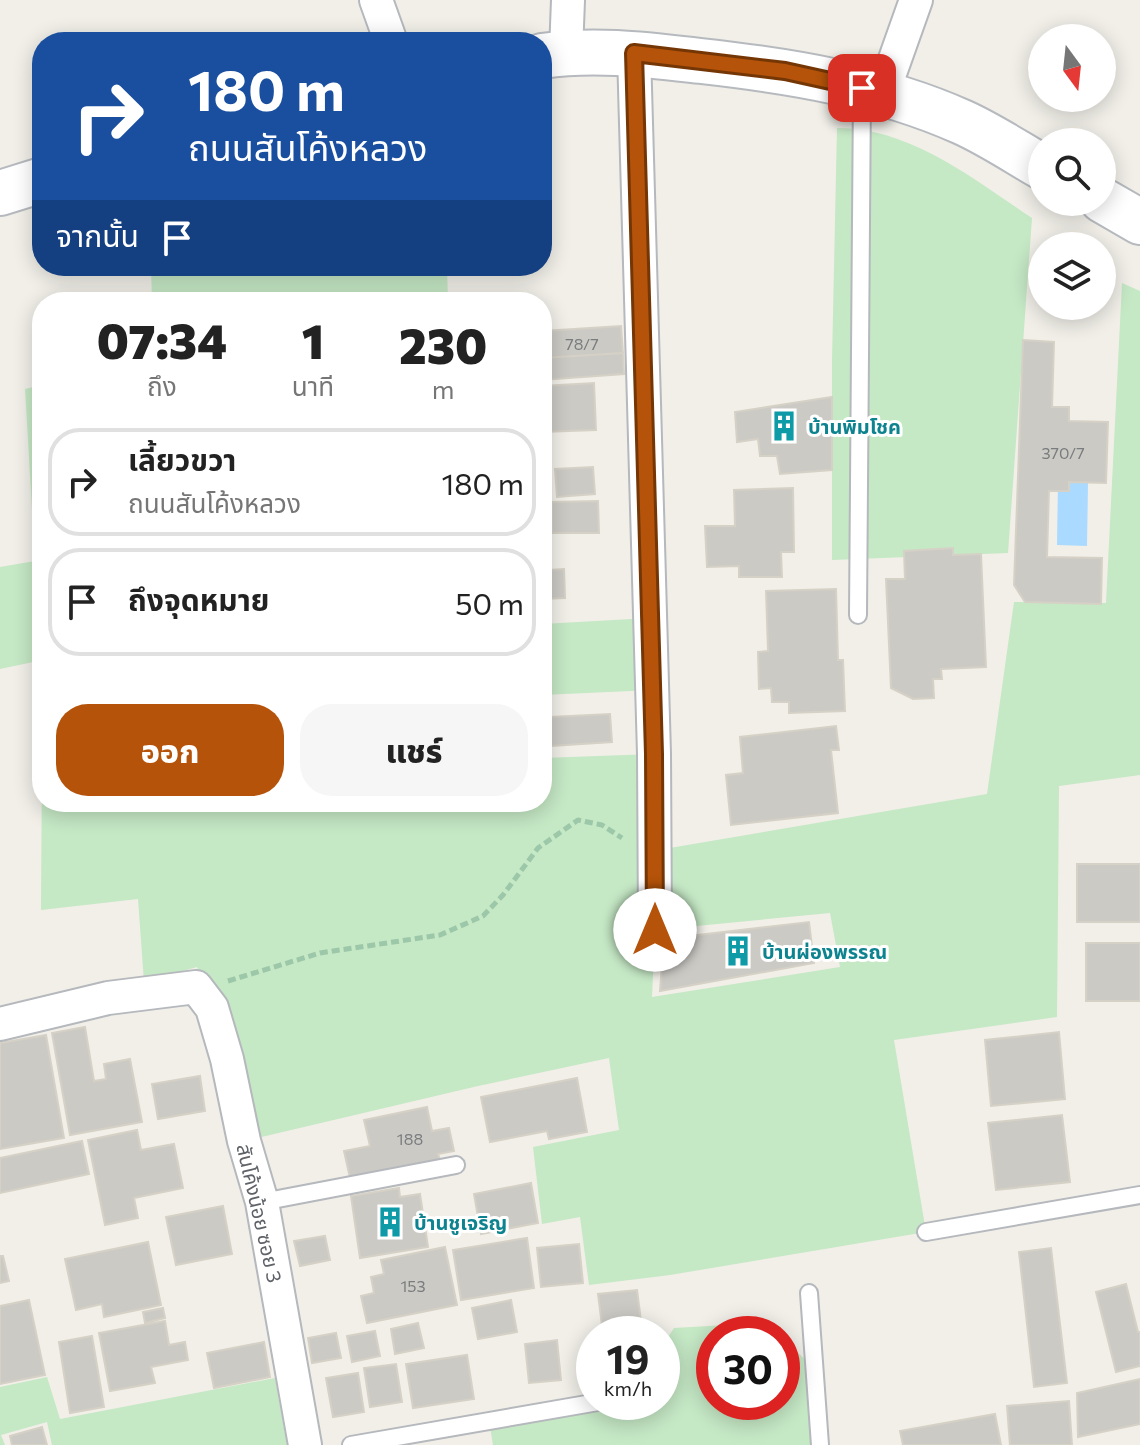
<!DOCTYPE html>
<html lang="th">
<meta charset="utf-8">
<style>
:root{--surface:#fff;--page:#f6f6f6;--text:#222;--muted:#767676;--line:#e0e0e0;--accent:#b45309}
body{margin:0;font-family:Commissioner,"Noto Sans Thai",sans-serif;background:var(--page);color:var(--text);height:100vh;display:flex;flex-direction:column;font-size:30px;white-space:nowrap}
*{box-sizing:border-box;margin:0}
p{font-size:26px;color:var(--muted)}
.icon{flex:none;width:44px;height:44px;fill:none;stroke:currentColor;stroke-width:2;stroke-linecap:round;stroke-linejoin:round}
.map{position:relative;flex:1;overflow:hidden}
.sheet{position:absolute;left:32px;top:292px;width:520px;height:520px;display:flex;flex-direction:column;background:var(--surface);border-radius:32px;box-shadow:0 4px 20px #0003}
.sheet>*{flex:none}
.hud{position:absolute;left:32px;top:32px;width:520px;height:244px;border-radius:32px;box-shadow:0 4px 20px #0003;background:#1a4fa0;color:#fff;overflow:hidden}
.needle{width:52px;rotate:165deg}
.fabs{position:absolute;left:1028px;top:24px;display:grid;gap:16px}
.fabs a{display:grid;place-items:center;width:88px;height:88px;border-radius:50%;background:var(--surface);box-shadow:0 4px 20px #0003;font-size:40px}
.speed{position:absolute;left:576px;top:1316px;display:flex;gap:16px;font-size:40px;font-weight:700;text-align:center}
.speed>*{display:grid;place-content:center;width:104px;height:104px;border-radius:50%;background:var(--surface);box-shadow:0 4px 20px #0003;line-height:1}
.speed small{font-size:20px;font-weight:400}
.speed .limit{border:12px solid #d22;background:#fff;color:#111}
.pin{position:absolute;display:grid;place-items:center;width:68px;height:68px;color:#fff;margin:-34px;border-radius:16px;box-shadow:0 4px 12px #0006}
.me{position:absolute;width:88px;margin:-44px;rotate:0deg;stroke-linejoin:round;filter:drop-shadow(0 0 6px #0008)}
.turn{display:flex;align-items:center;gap:28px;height:168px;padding:0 24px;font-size:36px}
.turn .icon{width:104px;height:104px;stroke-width:2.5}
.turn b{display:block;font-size:56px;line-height:68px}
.then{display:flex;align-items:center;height:76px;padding:0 24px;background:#0003;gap:16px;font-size:30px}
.eta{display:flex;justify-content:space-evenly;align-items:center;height:136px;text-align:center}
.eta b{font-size:48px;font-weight:800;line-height:56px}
.action{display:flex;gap:16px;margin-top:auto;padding:16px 24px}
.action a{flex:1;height:92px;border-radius:32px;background:var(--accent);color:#fff;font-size:32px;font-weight:800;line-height:92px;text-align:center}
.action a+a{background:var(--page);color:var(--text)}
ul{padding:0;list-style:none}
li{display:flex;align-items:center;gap:24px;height:108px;margin:0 16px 12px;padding:0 8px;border:4px solid var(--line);border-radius:32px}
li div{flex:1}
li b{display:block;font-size:30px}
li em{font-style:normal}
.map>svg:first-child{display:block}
</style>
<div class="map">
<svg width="1140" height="1445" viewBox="0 0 1140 1445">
<rect width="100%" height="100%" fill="#f1efe8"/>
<path fill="#c5e8c5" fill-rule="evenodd" d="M 837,128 C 911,128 973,179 1032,218 L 1008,553 L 832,560 L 832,361 Z
M 151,266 L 447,266 L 448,302 L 152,302 Z
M 1122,283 L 1140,291 L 1140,775 L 1059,786 L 1057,1017 L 894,1040 L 926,1232 L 670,1275 L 589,1285 L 580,1217 L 542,1224 L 533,1147 L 619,1130 L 609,1058 L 478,1086 L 244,1141 L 215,1015 L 197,967 L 144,982 L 138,899 L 41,910 L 42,758 L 38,661 L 0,669 L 0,567 L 35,561 L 25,389 L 42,385 L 42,802 L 542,802 L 542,758 L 654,754 L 658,850 L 987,794 L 1014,602 L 1106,603 ZM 830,913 L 840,967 L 652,997 L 655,930 Z
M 650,618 L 653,690 L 542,695 L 542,624 Z
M 726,1325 L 767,1334 L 714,1334 L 714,1402 L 782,1402 L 782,1339 L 814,1367 L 820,1445 L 493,1445 L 489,1421 L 598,1402 L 662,1402 L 662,1346 L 674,1328 Z
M 47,1377 L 60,1419 L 275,1378 L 287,1445 L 52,1445 L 47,1422 L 1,1435 L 5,1445 L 0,1445 L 0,1387 Z"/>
<path fill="#aadaff" d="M 1058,482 L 1088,483 L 1087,546 L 1057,545 Z"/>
<path fill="#cccac5" stroke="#d6d1c6" stroke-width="2" d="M 621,326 L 623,353 L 542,358 L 543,331 Z
M 1023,340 L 1054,342 L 1052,407 L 1069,407 L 1069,421 L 1108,422 L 1106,483 L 1069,482 L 1069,491 L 1049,491 L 1047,557 L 1102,558 L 1101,604 L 1025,602 L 1014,585 Z
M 623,353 L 624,374 L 542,380 L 542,358 Z
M 594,383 L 596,430 L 542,432 L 542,386 Z
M 832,397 L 832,470 L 780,474 L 777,456 L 760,456 L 758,439 L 737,442 L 735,412 Z
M 542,440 L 550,440 L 551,496 L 542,496 Z
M 593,467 L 595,494 L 557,497 L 555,469 Z
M 793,488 L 794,552 L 781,552 L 782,577 L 739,577 L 739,566 L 707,567 L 705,526 L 735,526 L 734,490 Z
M 598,501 L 599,533 L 552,533 L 552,502 Z
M 542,523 L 546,523 L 548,570 L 564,569 L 565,598 L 542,599 Z
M 953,548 L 953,555 L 981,554 L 986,667 L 941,669 L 942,679 L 933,679 L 934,698 L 913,699 L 891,688 L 886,579 L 905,579 L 904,551 Z
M 836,589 L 838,660 L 843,660 L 845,711 L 789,713 L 789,702 L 772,702 L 771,688 L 759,689 L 758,652 L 768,651 L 766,591 Z
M 542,709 L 549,709 L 550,717 L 610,714 L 612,742 L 551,746 L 551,758 L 542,758 Z
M 836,726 L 839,750 L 831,750 L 838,813 L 731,825 L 726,775 L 743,773 L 740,737 Z
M 1077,864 L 1140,864 L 1140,922 L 1077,922 Z
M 809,922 L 814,963 L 660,991 L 664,939 Z
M 1086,943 L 1140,943 L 1140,1001 L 1086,1001 Z
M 85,1027 L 94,1081 L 106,1079 L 104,1064 L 130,1059 L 142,1122 L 70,1135 L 52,1033 Z
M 1059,1032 L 1065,1099 L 991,1106 L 985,1040 Z
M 46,1035 L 64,1138 L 0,1149 L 0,1043 Z
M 200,1076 L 205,1111 L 158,1119 L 152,1084 Z
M 577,1078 L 587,1132 L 549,1139 L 547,1131 L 490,1142 L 481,1097 Z
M 427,1107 L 432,1131 L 449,1128 L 454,1151 L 438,1154 L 440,1160 L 350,1178 L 344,1151 L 370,1146 L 364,1120 Z
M 1062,1115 L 1070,1182 L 996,1190 L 988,1123 Z
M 137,1130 L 141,1150 L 174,1144 L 183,1188 L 134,1198 L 138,1218 L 105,1225 L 88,1140 Z
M 82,1141 L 89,1174 L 0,1193 L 0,1158 Z
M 531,1183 L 538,1223 L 481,1234 L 474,1194 Z
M 399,1188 L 400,1197 L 420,1194 L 428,1247 L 360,1258 L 351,1196 Z
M 223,1206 L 232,1254 L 176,1265 L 166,1217 Z
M 325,1236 L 330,1260 L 300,1266 L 294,1241 Z
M 527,1238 L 534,1288 L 461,1300 L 453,1250 Z
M 148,1242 L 161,1305 L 104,1317 L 102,1304 L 76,1310 L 65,1259 Z
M 579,1244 L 583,1283 L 541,1287 L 537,1248 Z
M 445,1247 L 457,1305 L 367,1323 L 361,1296 L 374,1293 L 371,1277 L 384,1274 L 381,1260 Z
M 1051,1248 L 1067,1383 L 1034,1387 L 1019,1252 Z
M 0,1256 L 3,1256 L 9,1281 L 0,1283 Z
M 1126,1284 L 1138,1332 L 1140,1332 L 1140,1366 L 1116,1372 L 1096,1292 Z
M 637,1290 L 641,1321 L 602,1326 L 598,1294 Z
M 29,1300 L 45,1375 L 0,1384 L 0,1306 Z
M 511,1300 L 517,1332 L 478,1339 L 472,1308 Z
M 163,1308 L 165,1318 L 145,1323 L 143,1312 Z
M 165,1321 L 169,1345 L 185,1342 L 188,1360 L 151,1367 L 155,1383 L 110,1391 L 99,1333 Z
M 418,1323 L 424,1348 L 395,1354 L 391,1329 Z
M 375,1331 L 380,1356 L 352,1362 L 347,1336 Z
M 336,1333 L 341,1358 L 312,1363 L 308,1338 Z
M 92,1336 L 104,1407 L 70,1413 L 59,1342 Z
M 557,1340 L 561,1380 L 529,1383 L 525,1344 Z
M 264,1342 L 270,1377 L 214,1388 L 207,1353 Z
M 467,1355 L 474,1399 L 413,1408 L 406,1364 Z
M 396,1364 L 402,1402 L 370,1407 L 364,1368 Z
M 358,1373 L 364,1412 L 333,1417 L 326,1378 Z
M 1140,1379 L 1140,1424 L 1078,1437 L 1077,1393 Z
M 1069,1401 L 1072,1445 L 1010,1445 L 1007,1406 Z
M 995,1414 L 1001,1445 L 903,1445 L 900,1431 Z
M 42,1427 L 47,1445 L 12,1445 L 10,1436 Z"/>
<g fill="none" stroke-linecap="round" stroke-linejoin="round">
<g stroke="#b5b8bc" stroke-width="20">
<path id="lane" d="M 858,615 L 862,90
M 262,1202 L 456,1165
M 926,1232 L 1140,1195
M 809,1293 L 820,1445
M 351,1445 L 598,1402"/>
</g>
<g stroke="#b5b8bc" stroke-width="36">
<path id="street" d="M 376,0 L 391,42
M 566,52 L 568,0
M 634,53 L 654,754 L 655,930
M 883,93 L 916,0
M 0,1024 L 108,998 L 196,987 L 212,1008 L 227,1059 L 244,1141 L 262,1202 L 305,1445"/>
</g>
<g stroke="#b6babf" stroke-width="48">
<path id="secondary" d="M 542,56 C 595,48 648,55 701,61 C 790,71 879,85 962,122 C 989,134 1016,152 1042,167
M 0,193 L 42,180
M 1102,200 L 1140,222"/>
</g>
<path stroke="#9cc7a9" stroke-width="5" stroke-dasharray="8 4" stroke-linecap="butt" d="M 228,981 L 320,953 L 440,935 L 483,916 L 503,895 L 538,848 L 578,820 L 602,825 L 622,838"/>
<use href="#lane" stroke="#fff" stroke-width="16"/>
<use href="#street" stroke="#fff" stroke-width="32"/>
<use href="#secondary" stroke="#fff" stroke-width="44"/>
</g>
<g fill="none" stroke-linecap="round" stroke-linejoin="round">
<g stroke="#753606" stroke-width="20">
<path id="route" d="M 655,930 L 654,754 L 634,53 L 785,71 L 862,88"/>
</g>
<use href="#route" stroke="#b45309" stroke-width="14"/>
</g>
<defs>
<g id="building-bare" transform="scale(2.4)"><path d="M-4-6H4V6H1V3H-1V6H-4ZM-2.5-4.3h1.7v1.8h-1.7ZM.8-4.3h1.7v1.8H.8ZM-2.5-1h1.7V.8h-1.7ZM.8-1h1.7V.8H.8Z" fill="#0f9aa8" stroke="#fff" stroke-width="2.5" paint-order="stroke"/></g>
</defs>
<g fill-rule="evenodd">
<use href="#building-bare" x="784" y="426"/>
<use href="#building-bare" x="738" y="951"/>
<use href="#building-bare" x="390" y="1222"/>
</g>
<g text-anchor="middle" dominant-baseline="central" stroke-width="6" stroke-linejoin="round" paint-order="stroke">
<g font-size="16" fill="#7a7d7f">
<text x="582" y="343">78/7</text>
<text x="1063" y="452">370/7</text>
<text x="410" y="1138">188</text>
<text x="413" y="1285">153</text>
</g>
<g font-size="20" font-weight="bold" fill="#0d838f" stroke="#fff" text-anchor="start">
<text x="808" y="426">บ้านพิมโชค</text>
<text x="762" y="951">บ้านผ่องพรรณ</text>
<text x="414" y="1222">บ้านชูเจริญ</text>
</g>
<g font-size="20" fill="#5f6368" stroke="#fff">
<text transform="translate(260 1213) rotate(77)">สันโค้งน้อย ซอย 3</text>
</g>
</g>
</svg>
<div class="fabs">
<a><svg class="needle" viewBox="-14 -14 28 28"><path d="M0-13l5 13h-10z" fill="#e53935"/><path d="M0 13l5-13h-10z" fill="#767676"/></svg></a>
<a><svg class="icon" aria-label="search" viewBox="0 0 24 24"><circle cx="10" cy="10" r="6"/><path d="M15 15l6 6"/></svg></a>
<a><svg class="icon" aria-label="layers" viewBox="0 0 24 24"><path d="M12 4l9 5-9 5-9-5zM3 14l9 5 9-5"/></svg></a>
</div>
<div class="speed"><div>19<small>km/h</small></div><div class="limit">30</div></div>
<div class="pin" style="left:862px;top:88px;background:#d93025"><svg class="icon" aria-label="arrive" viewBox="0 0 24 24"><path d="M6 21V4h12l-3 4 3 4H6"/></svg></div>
<svg class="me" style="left:655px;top:930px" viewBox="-20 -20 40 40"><circle r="19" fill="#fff"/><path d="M0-13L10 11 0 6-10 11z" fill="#b45309"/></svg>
<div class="hud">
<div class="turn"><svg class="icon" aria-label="right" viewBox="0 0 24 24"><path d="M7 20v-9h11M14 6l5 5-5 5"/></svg><div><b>180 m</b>ถนนสันโค้งหลวง</div></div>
<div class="then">จากนั้น<svg class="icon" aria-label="arrive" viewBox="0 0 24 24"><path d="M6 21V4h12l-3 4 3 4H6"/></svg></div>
</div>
<section class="sheet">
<div class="eta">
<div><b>07:34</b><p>ถึง</p></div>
<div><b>1</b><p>นาที</p></div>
<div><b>230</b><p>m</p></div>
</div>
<ul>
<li><svg class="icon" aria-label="right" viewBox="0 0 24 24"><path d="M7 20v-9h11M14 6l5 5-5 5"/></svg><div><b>เลี้ยวขวา</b><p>ถนนสันโค้งหลวง</p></div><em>180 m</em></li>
<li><svg class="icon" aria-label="arrive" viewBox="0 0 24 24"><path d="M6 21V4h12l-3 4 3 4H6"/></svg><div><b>ถึงจุดหมาย</b></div><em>50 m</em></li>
</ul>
<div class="action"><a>ออก</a><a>แชร์</a></div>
</section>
</div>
